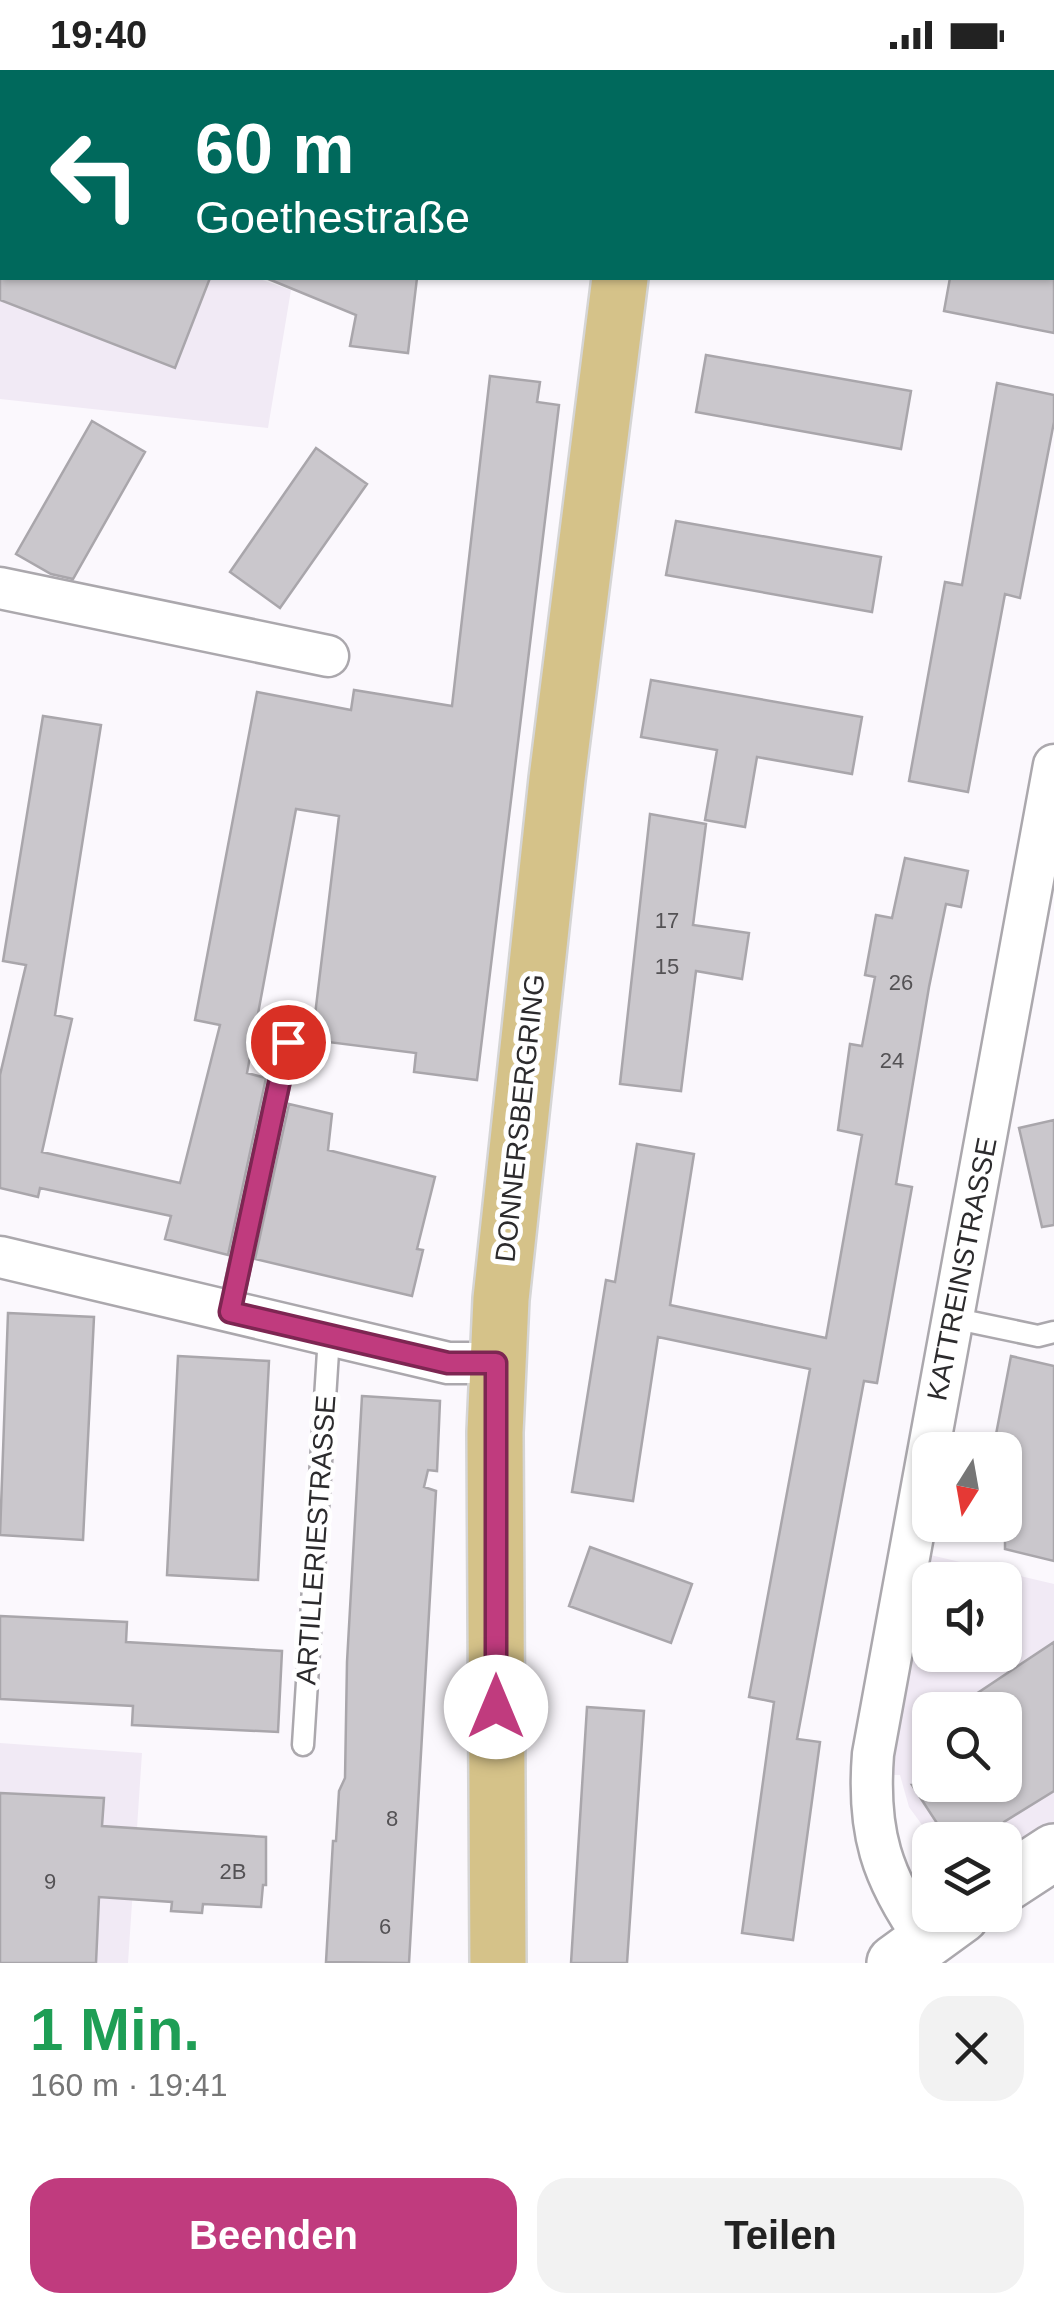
<!DOCTYPE html>
<html lang="de">
<meta charset="utf-8">
<style>
:root{--surface:#fff;--page:#f2f2f2;--text:#222;--muted:#767676;--accent:#c03b7e}
body{margin:0;font-family:Arial,sans-serif;background:var(--page);color:var(--text);height:100vh;display:flex;flex-direction:column;font-size:38px;white-space:nowrap}
*{box-sizing:border-box;margin:0}
p{font-size:32px;color:var(--muted)}
.icon{flex:none;width:55px;height:55px;fill:none;stroke:currentColor;stroke-width:2;stroke-linecap:round;stroke-linejoin:round}
.map{position:relative;height:1893px;overflow:hidden}
.panel{display:flex;flex-direction:column;background:var(--surface);flex:1}
.panel>*{flex:none}
.top-card{position:absolute;left:0px;top:0px;width:1055px;height:210px;box-shadow:0 2px 8px #0004;background:#00695c;color:#fff;overflow:hidden}
.needle{width:65px;rotate:191deg}
.buttons{position:absolute;left:912px;top:1362px;display:grid;gap:20px}
.buttons a{display:grid;place-items:center;width:110px;height:110px;border-radius:20px;background:var(--surface);box-shadow:0 2px 8px #0004;font-size:50px}
.pin{position:absolute;display:grid;place-items:center;width:85px;height:85px;color:#fff;margin:-42px;border:5px solid #fff;border-radius:50%;box-shadow:0 2px 10px #0007}
.me{position:absolute;width:110px;margin:-55px;rotate:0deg;stroke-linejoin:round;filter:drop-shadow(0 0 8px #0008)}
.turn{display:flex;align-items:center;gap:35px;height:210px;padding:0 30px;font-size:45px}
.turn .icon{width:130px;height:130px;stroke-width:2.5}
.turn b{display:block;font-size:70px;line-height:85px}
.round{display:grid;place-items:center;flex:none;width:105px;height:105px;border-radius:30px;background:var(--page)}
.head{display:flex;align-items:center;justify-content:space-between;height:170px;padding:0 30px}
h1{font-size:60px;font-weight:700;line-height:75px;color:#1e9e55}
.button{display:flex;gap:20px;margin-top:auto;padding:20px 30px}
.button a{flex:1;height:115px;border-radius:30px;background:var(--accent);color:#fff;font-size:40px;font-weight:700;line-height:115px;text-align:center}
.button a+a{background:var(--page);color:var(--text)}
.status{display:flex;justify-content:space-between;align-items:center;height:70px;padding:0 50px;background:var(--surface);direction:ltr}
.status svg{height:28px;fill:currentColor}
.map>svg:first-child{display:block}
</style>
<div class="status"><b>19:40</b><svg viewBox="0 0 49 12"><path d="M0 12V9h3v3zM5 12V6h3v6zM10 12V3h3v9zM15 12V0h3v12zM26 1h20v11H26zM47 4h2v5h-2z"/></svg></div>
<div class="map">
<svg width="1054" height="1893" viewBox="0 0 1054 1893">
<rect width="100%" height="100%" fill="#fbf8fd"/>
<path fill="#f1eaf5" fill-rule="evenodd" d="M 0,0 L 120,0 L 2,2 L 2,208 L 257,208 L 291,220 L 268,358 L 0,329 Z
M 909,1480 L 1054,1514 L 1054,1762 L 1005,1794 L 1005,1770 L 933,1770 L 909,1737 L 900,1705 L 872,1705 ZM 930,1510 L 1005,1510 L 1005,1585 L 930,1585 ZM 930,1640 L 1005,1640 L 1005,1715 L 930,1715 Z
M 0,1673 L 142,1683 L 128,1893 L 0,1893 Z"/>
<path fill="#cac7cc" stroke="#a9a6ab" stroke-width="2.5" d="M 0,208 L 210,208 L 175,298 L 0,230 Z
M 266,208 L 417,208 L 408,283 L 350,276 L 356,245 Z
M 950,208 L 1054,208 L 1054,263 L 944,241 Z
M 706,285 L 911,321 L 901,379 L 696,342 Z
M 490,306 L 540,312 L 537,332 L 559,335 L 477,1010 L 414,1002 L 416,983 L 312,970 L 339,746 L 296,739 L 247,1003 L 266,1008 L 228,1185 L 165,1169 L 171,1146 L 40,1118 L 38,1127 L 0,1118 L 0,1005 L 26,895 L 3,891 L 43,646 L 101,655 L 55,945 L 72,949 L 42,1082 L 180,1113 L 220,955 L 195,950 L 257,622 L 351,640 L 354,620 L 452,636 Z
M 997,313 L 1054,325 L 1054,352 L 1020,528 L 1005,524 L 968,722 L 909,711 L 945,512 L 962,515 Z
M 92,351 L 145,382 L 73,509 L 51,504 L 16,484 Z
M 316,378 L 367,414 L 280,538 L 230,502 Z
M 676,451 L 881,487 L 872,542 L 666,505 Z
M 651,610 L 862,647 L 852,704 L 757,687 L 745,757 L 705,750 L 717,680 L 641,667 Z
M 650,744 L 706,754 L 693,855 L 749,863 L 742,909 L 696,901 L 681,1021 L 620,1014 Z
M 905,788 L 968,801 L 961,837 L 946,834 L 929,917 L 896,1114 L 912,1117 L 877,1313 L 864,1311 L 797,1669 L 820,1672 L 793,1870 L 742,1863 L 774,1632 L 749,1627 L 810,1299 L 658,1267 L 633,1431 L 572,1422 L 606,1210 L 615,1212 L 637,1074 L 694,1084 L 670,1235 L 826,1268 L 862,1065 L 838,1060 L 850,974 L 862,976 L 875,907 L 865,905 L 876,845 L 892,848 Z
M 289,1034 L 332,1044 L 328,1080 L 435,1107 L 417,1179 L 423,1180 L 412,1226 L 255,1189 Z
M 1054,1050 L 1054,1155 L 1042,1157 L 1019,1058 Z
M 8,1243 L 94,1247 L 83,1470 L 0,1465 Z
M 178,1286 L 269,1291 L 258,1510 L 167,1505 Z
M 1011,1286 L 1054,1296 L 1054,1491 L 1005,1479 L 1005,1380 L 993,1380 Z
M 362,1326 L 440,1331 L 437,1401 L 428,1400 L 424,1417 L 436,1421 L 409,1893 L 326,1892 L 333,1771 L 336,1771 L 339,1721 L 345,1708 L 347,1592 Z
M 590,1477 L 692,1514 L 671,1573 L 569,1536 Z
M 0,1546 L 127,1552 L 126,1572 L 282,1581 L 278,1662 L 132,1655 L 133,1636 L 0,1629 Z
M 1054,1572 L 1054,1721 L 1004,1752 L 1004,1770 L 948,1770 L 912,1715 L 1005,1715 L 1005,1640 L 952,1640 Z
M 587,1637 L 644,1641 L 627,1893 L 571,1893 Z
M 0,1723 L 104,1728 L 102,1756 L 266,1767 L 266,1815 L 263,1815 L 261,1837 L 203,1834 L 202,1843 L 171,1841 L 172,1832 L 99,1827 L 96,1893 L 0,1893 Z"/>
<g fill="none" stroke-linecap="round" stroke-linejoin="round">
<g stroke="#aba8ad" stroke-width="25">
<path id="lane" d="M 910,2 L 911,0
M 1052,58 L 1054,56
M 230,1241 L 288,972
M 952,1248 L 1038,1266 L 1054,1262
M 1005,1538 L 1007,1539
M 303,1675 L 329,1266"/>
</g>
<g stroke="#aba8ad" stroke-width="45">
<path id="street" d="M 0,518 L 328,586
M 0,1187 L 448,1293 L 496,1293
M 926,1870 C 881,1807 867,1761 873,1684 L 1054,695"/>
</g>
<g stroke="#aba8ad" stroke-width="60">
<path id="secondary" d="M 1035,0 L 1037,2
M 1005,1814 L 1054,1782
M 895,1893 L 961,1845"/>
</g>
<g stroke="#d5d5d5" stroke-width="60">
<path id="primary" d="M 643,2 L 643,0
M 498,1893 L 495,1362 L 501,1229 L 557,709 L 620,208"/>
</g>
<use href="#lane" stroke="#fff" stroke-width="20"/>
<use href="#street" stroke="#fff" stroke-width="40"/>
<use href="#secondary" stroke="#fff" stroke-width="55"/>
<use href="#primary" stroke="#d5c289" stroke-width="55"/>
</g>
<g fill="none" stroke-linecap="round" stroke-linejoin="round">
<g stroke="#7d2652" stroke-width="25">
<path id="route" d="M 288,972 L 230,1242 L 448,1293 L 496,1293 L 496,1637"/>
</g>
<use href="#route" stroke="#c03b7e" stroke-width="18"/>
</g>
<g text-anchor="middle" dominant-baseline="central" stroke-width="10" stroke-linejoin="round" paint-order="stroke">
<g font-size="22" fill="#545255">
<text x="667" y="850">17</text>
<text x="667" y="896">15</text>
<text x="901" y="912">26</text>
<text x="892" y="990">24</text>
<text x="392" y="1748">8</text>
<text x="233" y="1801">2B</text>
<text x="50" y="1811">9</text>
<text x="385" y="1856">6</text>
</g>
<g font-size="28" fill="#2c2b2d" stroke="#fff">
<text transform="translate(520 1048) rotate(-84)">DONNERSBERGRING</text>
<text transform="translate(962 1199) rotate(-79)">KATTREINSTRASSE</text>
<text transform="translate(316 1470) rotate(-86)">ARTILLERIESTRASSE</text>
</g>
</g>
</svg>
<div class="buttons">
<a><svg class="needle" viewBox="-14 -14 28 28"><path d="M0-13l5 13h-10z" fill="#e53935"/><path d="M0 13l5-13h-10z" fill="#767676"/></svg></a>
<a><svg class="icon" aria-label="sound" viewBox="0 0 24 24"><path d="M4 9h4l5-4v14l-5-4H4zM17 9q2 3 0 6"/></svg></a>
<a><svg class="icon" aria-label="search" viewBox="0 0 24 24"><circle cx="10" cy="10" r="6"/><path d="M15 15l6 6"/></svg></a>
<a><svg class="icon" aria-label="layers" viewBox="0 0 24 24"><path d="M12 4l9 5-9 5-9-5zM3 14l9 5 9-5"/></svg></a>
</div>
<div class="pin" style="left:288px;top:972px;background:#d93025"><svg class="icon" aria-label="arrive" viewBox="0 0 24 24"><path d="M6 21V4h12l-3 4 3 4H6"/></svg></div>
<svg class="me" style="left:496px;top:1637px" viewBox="-20 -20 40 40"><circle r="19" fill="#fff"/><path d="M0-13L10 11 0 6-10 11z" fill="#c03b7e"/></svg>
<div class="top-card">
<div class="turn"><svg class="icon" aria-label="left" viewBox="0 0 24 24"><path d="M17 20v-9H6M10 6l-5 5 5 5"/></svg><div><b>60 m</b>Goethestraße</div></div>
</div>
</div>
<section class="panel">
<div class="head"><div><h1>1 Min.</h1><p>160 m · 19:41</p></div><a class="round"><svg class="icon" aria-label="close" viewBox="0 0 24 24"><path d="M6 6l12 12M18 6L6 18"/></svg></a></div>
<div class="button"><a>Beenden</a><a>Teilen</a></div>
</section>
